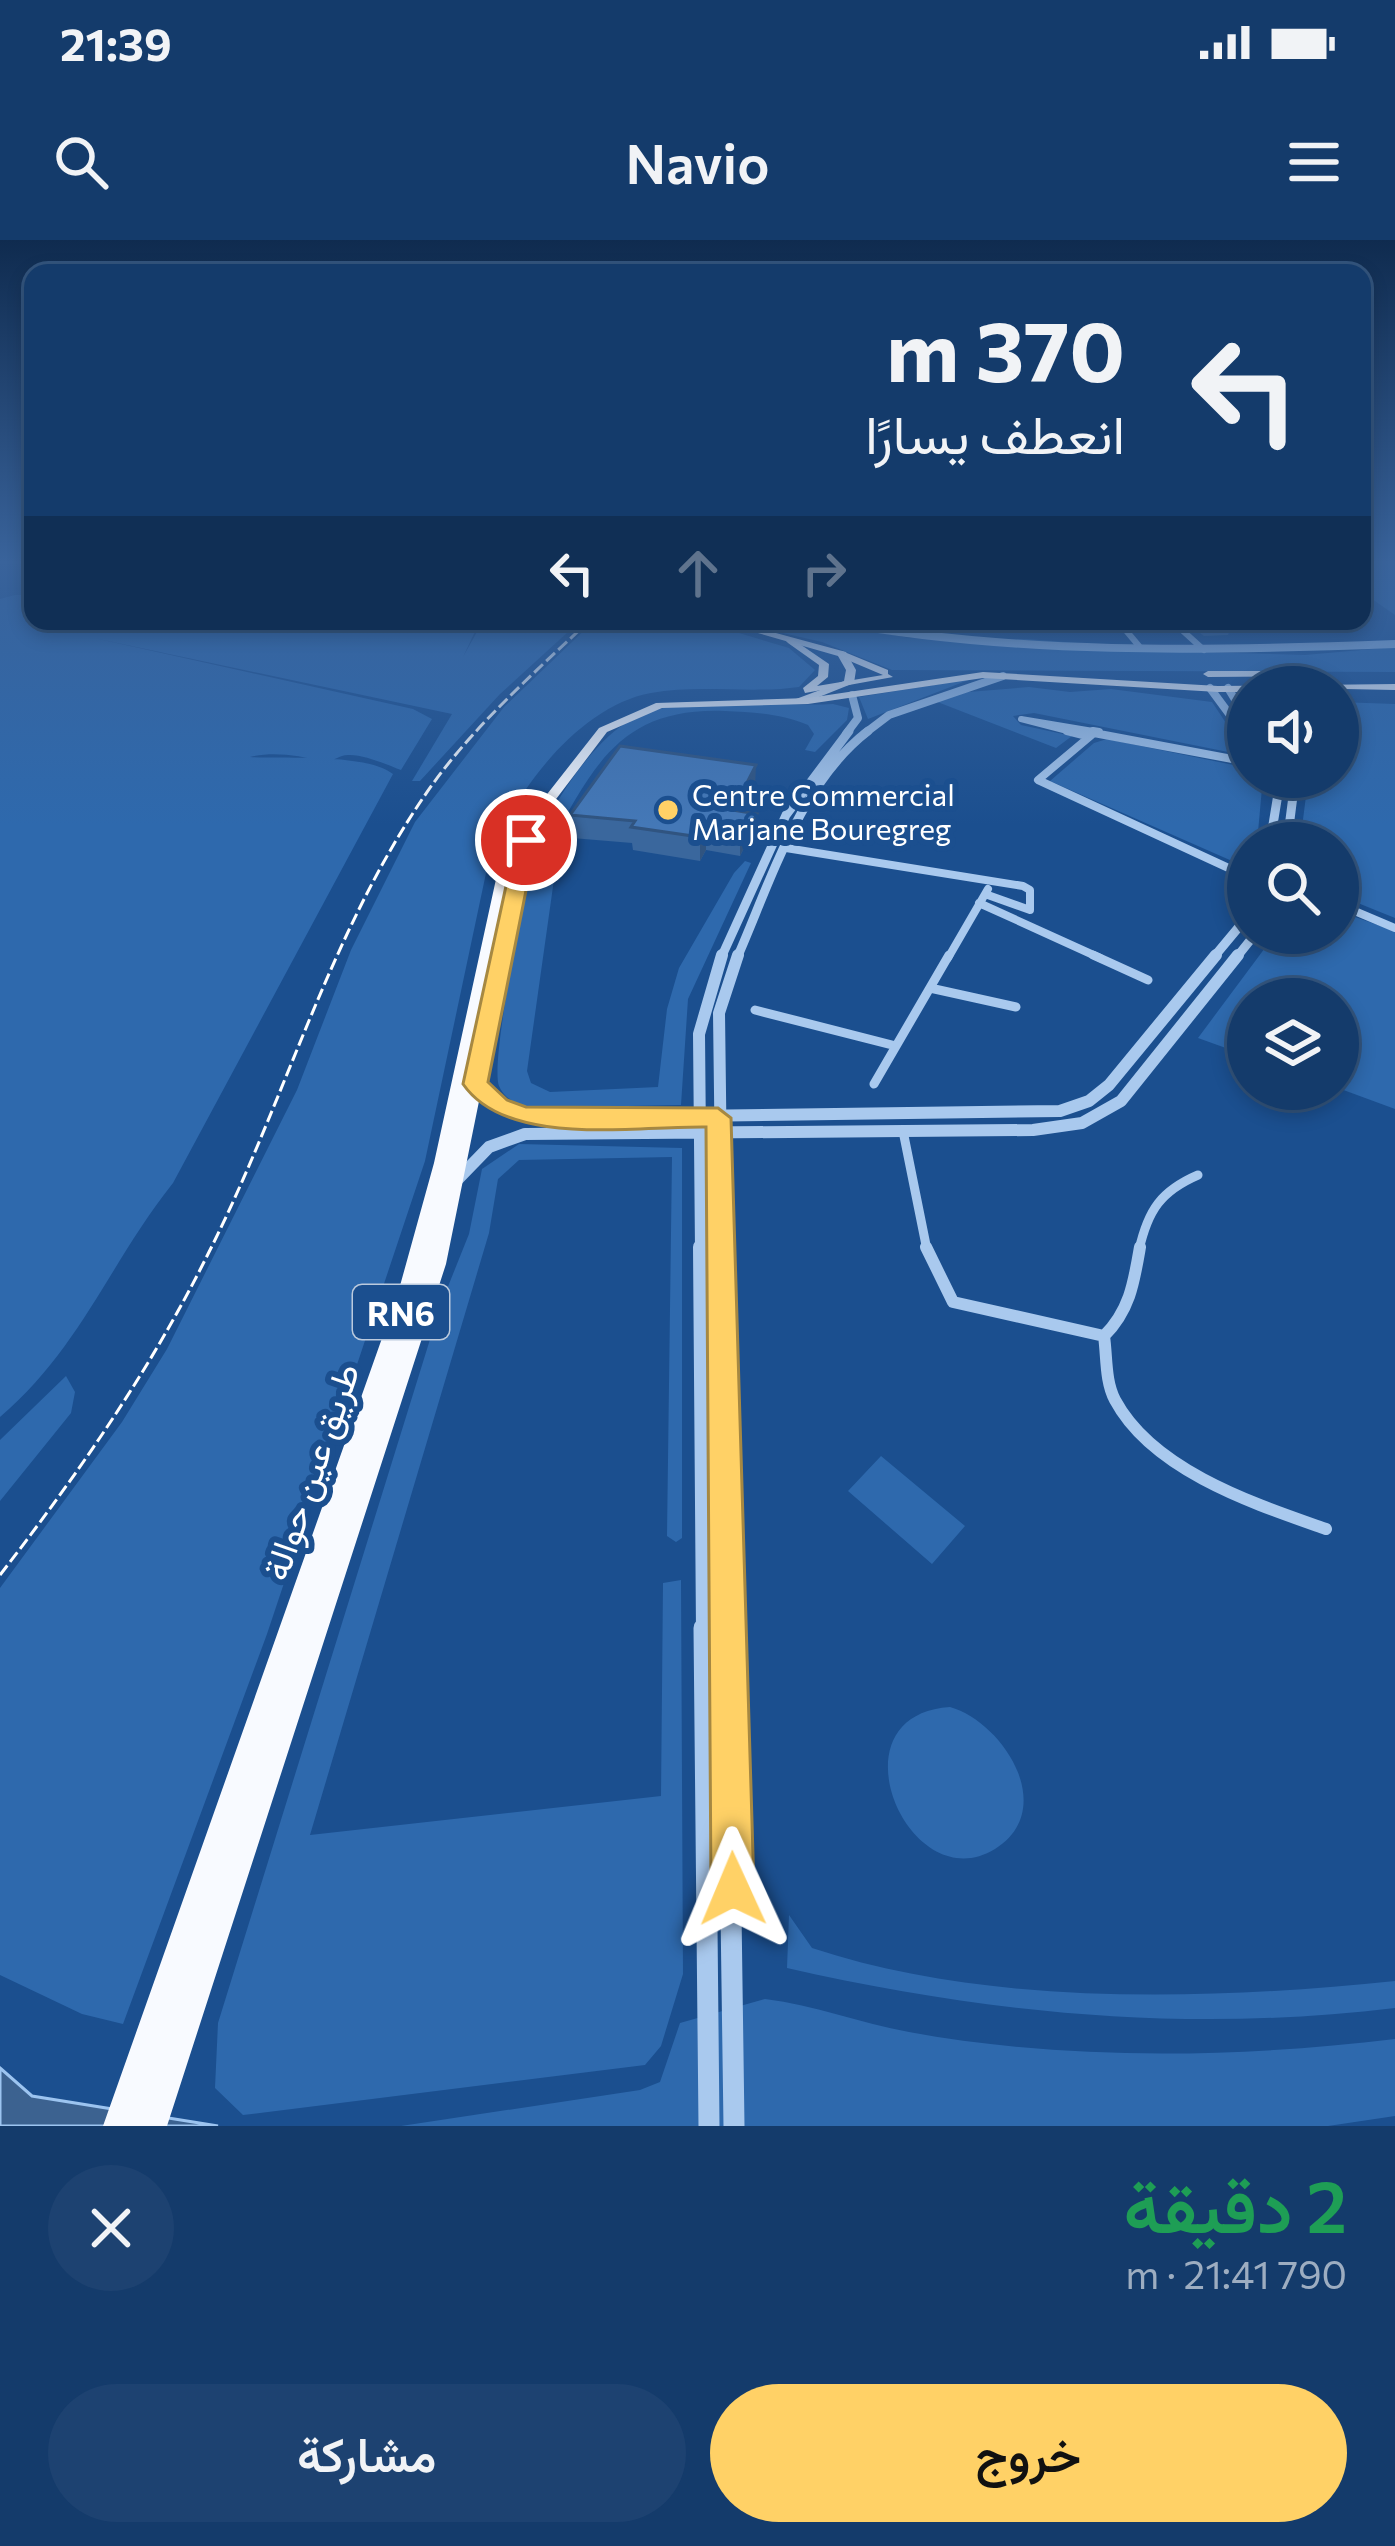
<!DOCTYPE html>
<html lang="ar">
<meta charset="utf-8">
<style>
:root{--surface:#143b6b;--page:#1d4271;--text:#f1f3f6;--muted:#9dadc1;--line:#33557e;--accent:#ffd166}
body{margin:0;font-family:Commissioner,Vazirmatn,sans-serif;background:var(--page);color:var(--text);direction:rtl;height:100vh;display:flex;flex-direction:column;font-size:45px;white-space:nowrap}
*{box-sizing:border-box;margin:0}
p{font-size:39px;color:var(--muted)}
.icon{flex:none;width:66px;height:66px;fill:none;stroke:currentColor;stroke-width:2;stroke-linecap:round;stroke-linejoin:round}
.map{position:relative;height:1886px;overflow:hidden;direction:ltr}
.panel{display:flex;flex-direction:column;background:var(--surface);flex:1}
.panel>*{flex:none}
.banner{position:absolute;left:24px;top:24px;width:1347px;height:366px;border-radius:24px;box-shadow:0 6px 18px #0003,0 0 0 3px var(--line);direction:rtl;background:#143b6b;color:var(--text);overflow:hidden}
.buttons{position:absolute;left:1227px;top:426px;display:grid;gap:24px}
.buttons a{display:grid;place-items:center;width:132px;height:132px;border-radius:50%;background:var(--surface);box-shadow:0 6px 18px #0003,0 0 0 3px var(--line);font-size:60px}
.pin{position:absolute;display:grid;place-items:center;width:102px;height:102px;color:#fff;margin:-51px;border:6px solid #fff;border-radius:50%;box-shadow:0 3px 12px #0007}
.me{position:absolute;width:132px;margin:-66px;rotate:359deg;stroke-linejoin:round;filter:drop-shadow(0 0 9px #0008)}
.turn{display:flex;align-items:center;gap:42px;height:252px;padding:0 48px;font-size:54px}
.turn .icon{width:156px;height:156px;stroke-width:2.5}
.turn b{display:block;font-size:84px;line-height:102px}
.lanes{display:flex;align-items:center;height:114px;padding:0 48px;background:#0003;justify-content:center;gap:60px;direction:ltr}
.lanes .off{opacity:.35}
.round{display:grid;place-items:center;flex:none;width:126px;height:126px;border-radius:63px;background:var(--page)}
.headline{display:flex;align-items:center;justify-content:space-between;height:204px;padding:0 48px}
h1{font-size:72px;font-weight:600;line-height:90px;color:#1e9e55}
.primary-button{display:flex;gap:24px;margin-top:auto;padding:24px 48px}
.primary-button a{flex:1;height:138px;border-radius:72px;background:var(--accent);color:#111;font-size:48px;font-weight:600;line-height:138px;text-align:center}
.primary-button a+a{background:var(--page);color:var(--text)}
.status{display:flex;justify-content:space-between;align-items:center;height:84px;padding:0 60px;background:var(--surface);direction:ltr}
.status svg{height:33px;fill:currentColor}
header{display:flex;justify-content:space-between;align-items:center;height:156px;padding:0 48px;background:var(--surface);font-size:54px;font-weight:600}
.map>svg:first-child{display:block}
</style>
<div class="status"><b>21:39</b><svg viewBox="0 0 49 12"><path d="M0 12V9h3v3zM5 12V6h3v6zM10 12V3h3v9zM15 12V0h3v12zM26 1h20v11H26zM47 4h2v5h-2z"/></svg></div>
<header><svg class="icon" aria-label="menu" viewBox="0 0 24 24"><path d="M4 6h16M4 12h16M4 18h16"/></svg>Navio<svg class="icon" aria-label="search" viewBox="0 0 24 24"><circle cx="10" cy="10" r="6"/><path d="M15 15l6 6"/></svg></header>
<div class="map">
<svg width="1395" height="1886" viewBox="0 0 1395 1886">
<rect width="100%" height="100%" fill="#1b4f8f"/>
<path fill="#2e69ad" d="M 1395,321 L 1395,375 L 1362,352 L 1362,322 Z
M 15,355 L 33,355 L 33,381 L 480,381 L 463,417 L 483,381 L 580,381 L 500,454 L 420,541 L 412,541 L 452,474 L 94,398 L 413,469 L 432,479 L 401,530 C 385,524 363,514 348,515 C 338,515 333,523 322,521 C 300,516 274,511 250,517 C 284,519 366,513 393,534 L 173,943 C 110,1022 80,1109 0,1177 L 0,359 Z
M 594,381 L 699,381 L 789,408 L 815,430 L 799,447 C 750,454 699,444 651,453 C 578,466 513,554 489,619 L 425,921 L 267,1394 L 123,1784 L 82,1774 L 0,1735 L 0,1348 L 122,1182 L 167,1109 L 297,850 L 351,710 L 415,582 L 504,467 Z
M 730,381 L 811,381 L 910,398 L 1027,399 L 1192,412 L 1305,415 L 1395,407 L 1395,432 L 892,430 L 822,402 Z
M 971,439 L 868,479 L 859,457 Z
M 1029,447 L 1070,452 L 1111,449 L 1212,462 L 1248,516 L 1034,473 L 1013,476 L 1021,485 L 1072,496 L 1056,508 L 935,461 L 956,453 Z
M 1338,462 L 1395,464 L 1395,678 L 1338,655 L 1338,603 L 1300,603 L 1306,556 L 1299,537 L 1338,537 Z
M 833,464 L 849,468 L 847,480 L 815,512 L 805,510 L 814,494 L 808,485 C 781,474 754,472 725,471 C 625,467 595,521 552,602 L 559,604 L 527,831 L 531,843 L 550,852 L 658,847 L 667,769 L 679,728 L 734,633 L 745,621 L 751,623 L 688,759 L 681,865 L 528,868 C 516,864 504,858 499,846 C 489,821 531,615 545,585 C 560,552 594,504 624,484 C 680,448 770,468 833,464 Z
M 1107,499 L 1248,528 L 1248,537 L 1263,537 L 1257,603 L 1248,603 L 1248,628 L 1050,541 L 1094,503 Z
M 1338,671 L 1395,691 L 1395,869 L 1338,848 L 1338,759 L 1248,759 L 1248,816 L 1198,798 L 1276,693 L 1338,693 Z
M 706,900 L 711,900 L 720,1650 Z
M 519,904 L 682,908 L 682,1298 L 676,1302 L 667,1296 L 672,917 L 519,920 L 498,939 L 489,993 L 310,1595 L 661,1556 L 663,1343 L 681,1340 L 683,1734 L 661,1806 L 645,1825 L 243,1875 L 215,1848 L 218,1783 L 441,1064 L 469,994 L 482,929 Z
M 66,1136 L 75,1152 L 71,1173 L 0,1261 L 0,1200 Z
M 881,1216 L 965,1286 L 932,1324 L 848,1251 Z
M 950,1467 C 1003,1482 1059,1569 995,1609 C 909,1662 828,1475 950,1467 Z
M 789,1675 L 812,1708 C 990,1767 1211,1760 1395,1741 L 1395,1768 C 1189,1793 989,1774 787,1728 Z
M 765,1759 C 815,1765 860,1783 909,1792 C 1067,1821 1236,1818 1395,1799 L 1395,1876 L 1328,1886 L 401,1886 L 640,1850 L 660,1842 L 680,1783 Z"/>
<path fill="#3c6290" stroke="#9cc4f0" stroke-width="3" d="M 0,1828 L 32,1856 L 218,1886 L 0,1886 Z"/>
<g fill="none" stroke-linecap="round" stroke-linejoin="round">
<path stroke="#a9c9ee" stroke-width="6" d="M 1118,381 L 1139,406
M 1172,381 L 1204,410
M 1079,494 L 1021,479 L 1099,492
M 1093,494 L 1099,494"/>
<path stroke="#a9c9ee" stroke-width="8" d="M 1067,491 L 1087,496
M 1093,491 L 1099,492
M 1248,522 L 1094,493 L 1038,540 L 1248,637
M 786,608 L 1023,646 L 1030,650 L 1030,670 L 985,654
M 979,663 L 1100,718
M 1338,664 L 1395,688
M 948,718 L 988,649"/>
<path stroke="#a9c9ee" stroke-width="9" d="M 1093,715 L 1148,740
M 930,748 L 1016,767
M 755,770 L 896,806
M 874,844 L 949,715
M 903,891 L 927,1010
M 1139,1010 C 1148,970 1161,951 1198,935"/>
<path stroke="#a9c9ee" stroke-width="12" d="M 926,1007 L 953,1062 L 1104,1096 C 1107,1117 1105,1141 1115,1160 C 1153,1231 1255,1264 1326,1289
M 1104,1096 C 1130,1070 1134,1042 1140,1007"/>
<path stroke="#a9c9ee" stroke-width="8" d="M 830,381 C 1014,415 1208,411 1395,404
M 1210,448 L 1244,494
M 1228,448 L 1248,481
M 846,494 L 858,478 L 852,455
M 864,494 L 889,475 L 1003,436"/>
<path stroke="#a9c9ee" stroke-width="9" d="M 1242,491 L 1248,499
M 1270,603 L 1278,554 L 1274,537
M 1287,603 L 1293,556 L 1288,537
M 721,718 L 786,575 L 849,491
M 737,718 C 770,643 800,543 868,491
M 1213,718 L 1248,676
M 1236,718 L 1256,693"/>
<path stroke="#a9c9ee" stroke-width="12" d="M 475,844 L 498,866 L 537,878 L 1060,871 L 1089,861 L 1109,845 L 1216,715
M 457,940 L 489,907 L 525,894 L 1033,890 L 1082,883 L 1121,861 L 1238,715
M 701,1010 L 699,794 L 722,715
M 722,1010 L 719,773 L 738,715"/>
<path stroke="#a9c9ee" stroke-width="16" d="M 701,1007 L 704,1391
M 722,1007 L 727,1391"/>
<path stroke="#a9c9ee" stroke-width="21" d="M 704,1388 L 709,1886
M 727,1388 L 734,1886"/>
<path fill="#f0f6ff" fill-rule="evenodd" d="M 716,381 L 732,381 L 846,412 L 856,430 L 854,443 L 804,463 L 796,463 L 796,459 L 844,441 L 846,430 L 838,416 Z"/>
<path fill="#f8faff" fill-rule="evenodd" d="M 791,398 L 829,424 L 828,437 L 817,446 L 883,435 L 838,416 L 838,412 L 842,411 L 888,430 L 888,434 L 893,437 L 805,453 L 803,448 L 818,436 L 819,425 L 788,403 L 786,401 Z
M 1318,431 L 1323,434 L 1322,436 L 1208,437 L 1203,434 L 1208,431 Z
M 983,432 L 1218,446 L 1395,444 L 1395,450 L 1248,447 L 1248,452 L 1218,452 L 983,438 L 808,464 L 662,468 L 607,492 L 547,571 L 532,600 L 446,1024 L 167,1886 L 103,1886 L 398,1053 L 434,923 L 498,630 L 516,580 L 526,577 L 525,589 L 537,567 L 599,488 L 656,463 L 808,458 ZM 516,618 L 494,717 L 512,630 Z"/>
<path stroke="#fff" stroke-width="3" stroke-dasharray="12 4.5" stroke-linecap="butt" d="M 0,1335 C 78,1234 151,1129 208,1014 C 286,860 331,687 432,545 C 476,484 534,433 589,381"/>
</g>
<path fill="#3a679d" d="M 1184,381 L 1233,381 L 1228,395 L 1204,396 Z
M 755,548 L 743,572 L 757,574 L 756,597 L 750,609 L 744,608 L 740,616 L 706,610 L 700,621 L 633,610 L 632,603 L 572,598 L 570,575 Z"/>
<path fill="#305480" d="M 756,525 L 755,548 L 732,593 L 733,570 Z
M 757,574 L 756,597 L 750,609 L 751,585 Z
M 744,584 L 744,608 L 740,616 L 740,592 Z
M 706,587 L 706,610 L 700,621 L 700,597 Z"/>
<path fill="#4478b7" stroke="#305480" stroke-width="3" d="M 620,506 L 756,525 L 733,570 L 757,574 L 751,585 L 744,584 L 740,592 L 706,587 L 700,597 L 631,587 L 635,581 L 570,575 Z"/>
<linearGradient id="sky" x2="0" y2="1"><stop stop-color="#0f2b4f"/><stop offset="0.55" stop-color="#39639b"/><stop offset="1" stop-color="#39639b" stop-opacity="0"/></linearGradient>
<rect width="1395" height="585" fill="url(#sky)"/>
<path fill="#ffd166" stroke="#a68842" stroke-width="3" d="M 526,594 L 536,600 L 488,842 L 507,860 L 526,867 L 718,868 L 731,878 L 754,1649 L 748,1664 L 733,1671 L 717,1664 L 711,1649 L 706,887 C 634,886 507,908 463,844 L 516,600 Z"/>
<circle fill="#ffd166" stroke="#1b4f8f" stroke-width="4.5" cx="668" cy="570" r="12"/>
<g text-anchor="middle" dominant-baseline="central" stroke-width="12" stroke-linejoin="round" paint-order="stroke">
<g font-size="30" fill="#fff" stroke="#1b4f8f" text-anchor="start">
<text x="692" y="553">Centre Commercial<tspan x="692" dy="34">Marjane Bouregreg</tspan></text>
</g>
<rect fill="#1b4f8f" stroke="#bbcadd" stroke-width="3" x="353" y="1045" width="96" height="54" rx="9"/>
<g font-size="33" font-weight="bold" fill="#fff">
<text x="401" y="1072">RN6</text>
</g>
<g font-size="36" fill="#fff" stroke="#1b4f8f">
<text transform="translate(309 1231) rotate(-71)">طريق عين حوالة</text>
</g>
</g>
</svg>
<div class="buttons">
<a><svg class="icon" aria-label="sound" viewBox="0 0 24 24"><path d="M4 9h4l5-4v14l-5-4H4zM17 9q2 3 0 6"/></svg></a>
<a><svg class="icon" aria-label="search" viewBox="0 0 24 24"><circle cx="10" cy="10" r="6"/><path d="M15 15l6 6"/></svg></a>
<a><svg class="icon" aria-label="layers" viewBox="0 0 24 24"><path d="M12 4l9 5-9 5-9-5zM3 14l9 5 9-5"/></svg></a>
</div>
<div class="pin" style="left:526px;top:600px;background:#d93025"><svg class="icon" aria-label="arrive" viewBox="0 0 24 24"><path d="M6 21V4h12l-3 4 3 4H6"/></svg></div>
<svg class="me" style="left:733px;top:1649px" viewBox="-20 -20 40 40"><path d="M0-17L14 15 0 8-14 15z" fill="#ffd166" stroke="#fff" stroke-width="4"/></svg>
<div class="banner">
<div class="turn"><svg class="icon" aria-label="left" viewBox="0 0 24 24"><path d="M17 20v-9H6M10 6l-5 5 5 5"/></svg><div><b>370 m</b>انعطف يسارًا</div></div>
<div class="lanes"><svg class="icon" aria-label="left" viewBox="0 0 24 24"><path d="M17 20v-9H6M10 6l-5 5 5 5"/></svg><svg class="icon off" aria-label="ahead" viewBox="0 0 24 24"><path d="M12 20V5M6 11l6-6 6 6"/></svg><svg class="icon off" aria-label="right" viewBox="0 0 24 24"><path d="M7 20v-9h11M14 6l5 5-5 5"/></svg></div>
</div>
</div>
<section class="panel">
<div class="headline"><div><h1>2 دقيقة</h1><p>790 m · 21:41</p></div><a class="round"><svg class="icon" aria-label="close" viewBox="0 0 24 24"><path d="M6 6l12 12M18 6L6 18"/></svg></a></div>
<div class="primary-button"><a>خروج</a><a>مشاركة</a></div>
</section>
